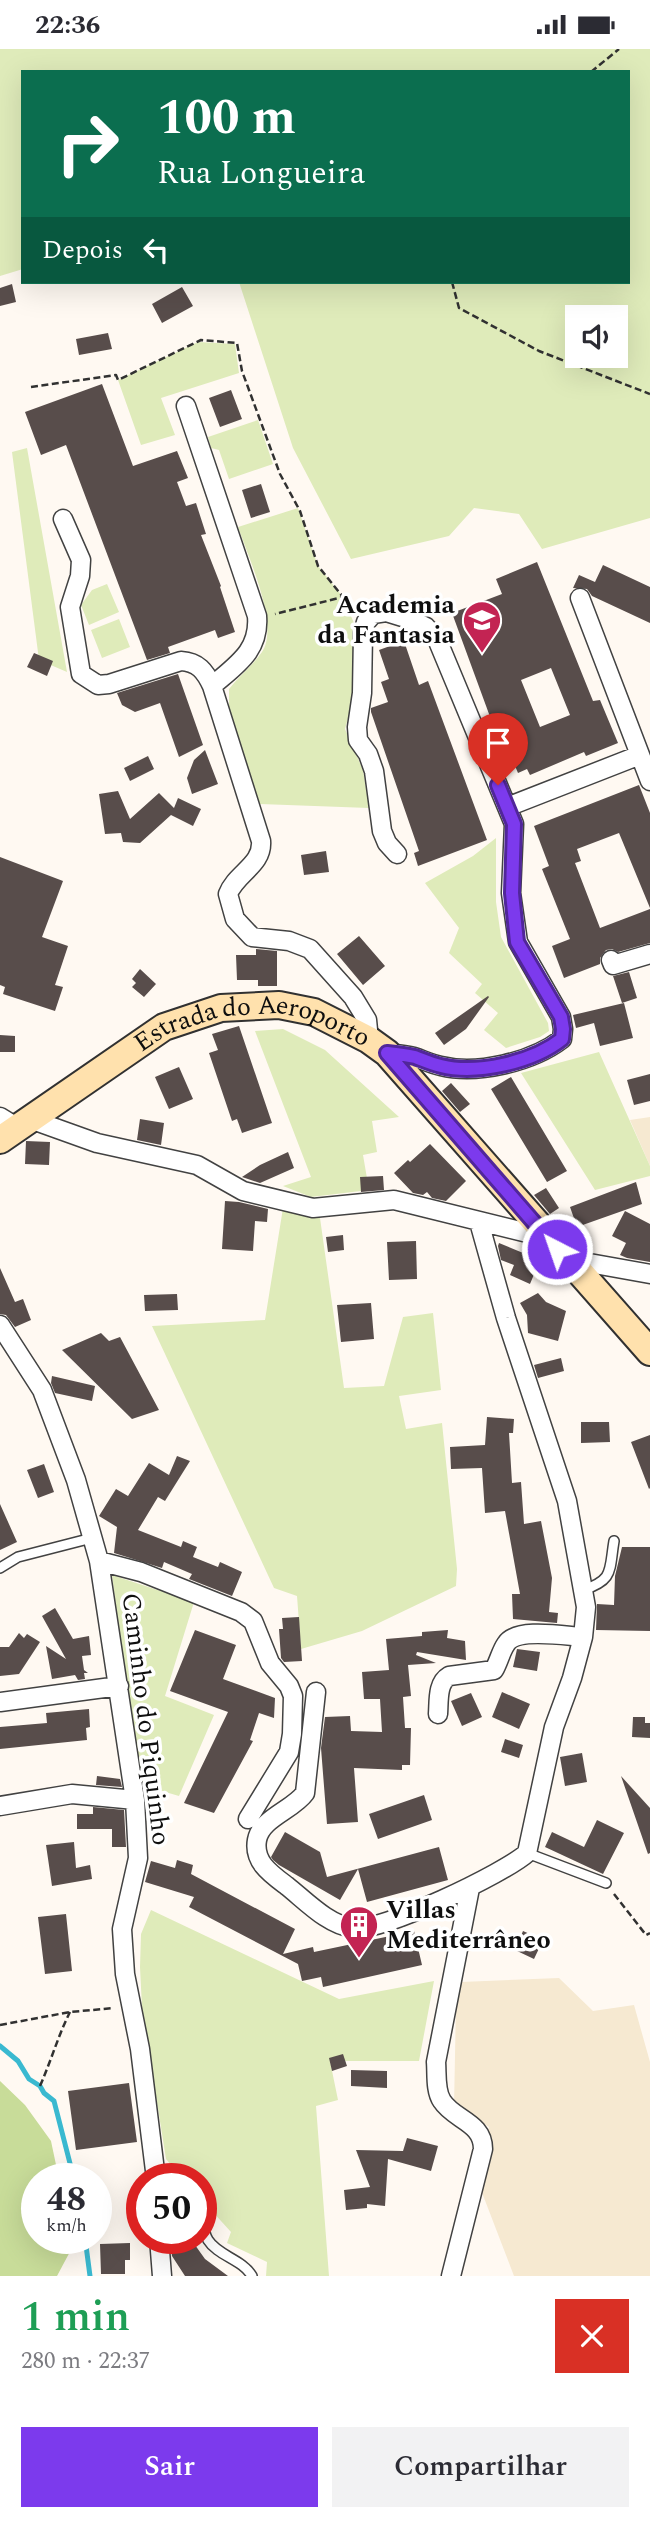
<!DOCTYPE html>
<html lang="pt">
<meta charset="utf-8">
<style>
:root{--surface:#fff;--page:#f2f2f3;--text:#2b2b33;--muted:#7c7c81;--accent:#7c3aed}
body{margin:0;font-family:Spectral,serif;background:var(--page);color:var(--text);height:100vh;display:flex;flex-direction:column;font-size:26px;white-space:nowrap}
*{box-sizing:border-box;margin:0}
p{font-size:23px;color:var(--muted)}
.icon{flex:none;width:38px;height:38px;fill:none;stroke:currentColor;stroke-width:2;stroke-linecap:round;stroke-linejoin:round}
.map{position:relative;height:2227px;overflow:hidden}
.details{display:flex;flex-direction:column;background:var(--surface);flex:1}
.details>*{flex:none}
.hud{position:absolute;left:21px;top:21px;width:609px;height:214px;border-radius:0px;box-shadow:0 7px 28px #0002;background:#0b6e4f;color:#fff;overflow:hidden}
.controls{position:absolute;left:565px;top:256px;display:grid;gap:14px}
.controls a{display:grid;place-items:center;width:63px;height:63px;border-radius:0px;background:var(--surface);box-shadow:0 7px 28px #0002;font-size:35px}
.speed{position:absolute;left:21px;top:2114px;display:flex;gap:14px;font-size:35px;font-weight:700;text-align:center}
.speed>*{display:grid;place-content:center;width:91px;height:91px;border-radius:50%;background:var(--surface);box-shadow:0 7px 28px #0002;line-height:1}
.speed small{font-size:18px;font-weight:400}
.speed .limit{border:10px solid #d22;background:#fff;color:#111}
.pin{position:absolute;display:grid;place-items:center;width:60px;height:60px;color:#fff;margin:-72px -30px;border-radius:50% 50% 50% 0;rotate:-45deg;box-shadow:0 0 7px #0007}
.pin .icon{rotate:45deg}
.me{position:absolute;width:77px;margin:-38px;rotate:319deg;stroke-linejoin:round;filter:drop-shadow(0 0 5px #0008)}
.turn{display:flex;align-items:center;gap:24px;height:147px;padding:0 21px;font-size:32px}
.turn .icon{width:91px;height:91px;stroke-width:2.5}
.turn b{display:block;font-size:49px;line-height:60px}
.then{display:flex;align-items:center;height:66px;padding:0 21px;background:#0003;gap:14px;font-size:26px}
.round{display:grid;place-items:center;flex:none;width:74px;height:74px;border-radius:0px;background:var(--page)}
.overview{display:flex;align-items:center;justify-content:space-between;height:119px;padding:0 21px}
h1{font-size:42px;font-weight:600;line-height:52px;color:#1e9e55}
.primary-button{display:flex;gap:14px;margin-top:auto;padding:14px 21px}
.primary-button a{flex:1;height:80px;border-radius:0px;background:var(--accent);color:#fff;font-size:28px;font-weight:600;line-height:80px;text-align:center}
.primary-button a+a{background:var(--page);color:var(--text)}
.status{display:flex;justify-content:space-between;align-items:center;height:49px;padding:0 35px;background:var(--surface);direction:ltr}
.status svg{height:19px;fill:currentColor}
.map>svg:first-child{display:block}
</style>
<div class="status"><b>22:36</b><svg viewBox="0 0 49 12"><path d="M0 12V9h3v3zM5 12V6h3v6zM10 12V3h3v9zM15 12V0h3v12zM26 1h20v11H26zM47 4h2v5h-2z"/></svg></div>
<div class="map">
<svg width="650" height="2227" viewBox="0 0 650 2227">
<rect width="100%" height="100%" fill="#fff9f2"/>
<path fill="#f6e9d1" d="M 650,1068 L 650,1117 L 630,1071 Z
M 559,1929 L 593,1962 L 634,1956 L 650,2013 L 650,2227 L 514,2227 L 476,2128 L 489,2078 L 454,2058 L 456,1955 L 461,1933 Z"/>
<path fill="#dfebba" fill-rule="evenodd" d="M 0,0 L 650,0 L 650,469 L 542,500 L 519,465 L 474,459 L 449,487 L 351,510 L 293,399 L 239,233 L 628,233 L 628,23 L 23,23 L 23,220 L 0,227 ZM 578,268 L 616,268 L 616,306 L 578,306 Z
M 198,293 L 235,295 L 239,324 L 161,349 L 175,386 L 141,396 L 118,331 Z
M 258,371 L 273,415 L 229,430 L 219,401 L 211,399 L 208,388 Z
M 27,399 L 67,623 L 39,611 L 12,403 Z
M 298,459 L 318,517 L 343,548 L 356,579 L 357,636 L 345,680 L 363,721 L 369,759 L 260,755 L 229,662 L 229,640 C 239,627 253,616 262,603 C 280,577 248,507 238,478 Z
M 107,535 L 119,563 L 89,576 L 81,556 L 92,541 Z
M 119,570 L 130,598 L 102,609 L 91,581 Z
M 496,789 L 496,853 L 501,888 L 548,974 L 549,982 L 540,988 L 506,999 L 484,981 L 498,964 L 475,944 L 482,935 L 449,904 L 459,879 L 425,834 L 473,807 Z
M 283,980 L 325,1001 L 399,1068 L 372,1072 L 377,1103 L 363,1106 L 369,1141 L 311,1148 L 283,1137 L 311,1128 L 255,982 Z
M 599,1003 L 650,1117 L 650,1127 L 595,1141 L 521,1024 Z
M 283,1159 L 320,1169 L 344,1339 L 384,1337 L 403,1268 L 433,1264 L 441,1341 L 399,1347 L 406,1380 L 442,1374 L 457,1520 L 456,1537 L 362,1582 L 301,1600 L 297,1547 L 274,1539 L 152,1277 L 265,1271 Z
M 112,1526 L 194,1553 L 165,1647 L 214,1666 L 179,1747 L 138,1735 Z
M 151,1861 L 339,1950 L 434,1932 L 419,2012 L 330,2012 L 338,2051 L 316,2057 L 329,2227 L 266,2227 L 267,2213 L 227,2194 L 231,2183 L 201,2150 L 201,2130 L 183,2130 L 166,2110 L 142,1959 L 140,1918 L 141,1885 Z"/>
<path fill="#c8dc99" d="M 0,2032 L 25,2056 L 51,2092 L 59,2130 L 37,2130 L 37,2189 L 71,2189 L 73,2197 L 57,2227 L 0,2227 Z"/>
<g fill="none" stroke-linecap="round" stroke-linejoin="round">
<path stroke="#3ab9d0" stroke-width="5" d="M 0,1997 L 18,2012 L 29,2030 L 40,2037 L 44,2044 L 54,2052 L 74,2130
M 85,2189 L 90,2227"/>
</g>
<path fill="#584d4b" fill-rule="evenodd" d="M 12,235 L 16,253 L 0,257 L 0,239 Z
M 182,238 L 193,257 L 162,274 L 152,255 Z
M 108,284 L 112,300 L 79,306 L 76,290 Z
M 102,335 L 133,417 L 177,402 L 188,429 L 177,433 L 186,457 L 196,454 L 206,485 L 201,486 L 221,537 L 220,538 L 235,583 L 218,589 L 215,581 L 168,598 L 170,604 L 147,611 L 66,396 L 41,406 L 25,363 Z
M 231,341 L 242,370 L 220,378 L 209,349 Z
M 261,435 L 270,463 L 251,469 L 242,441 Z
M 537,513 L 593,652 L 600,651 L 618,694 L 586,707 L 584,703 L 530,726 L 527,720 L 518,724 L 505,693 L 500,695 L 452,564 L 502,545 L 496,530 ZM 551,619 L 570,666 L 540,678 L 521,631 Z
M 603,516 L 650,538 L 650,574 L 592,547 L 587,540 L 573,539 L 579,526 L 595,533 Z
M 404,592 L 419,636 L 428,632 L 487,791 L 418,817 L 414,804 L 419,802 L 371,663 L 371,659 L 388,653 L 381,633 L 389,630 L 379,601 Z
M 34,604 L 53,612 L 47,627 L 27,618 Z
M 178,625 L 203,696 L 179,708 L 160,654 L 135,663 L 122,656 L 117,644 Z
M 205,701 L 218,735 L 192,745 L 187,729 L 194,711 Z
M 148,707 L 154,720 L 130,732 L 124,719 Z
M 639,736 L 650,764 L 650,859 L 619,784 L 577,800 L 581,812 L 575,814 L 600,879 L 650,860 L 650,894 L 618,903 L 612,900 L 606,901 L 600,909 L 600,915 L 564,929 L 552,897 L 570,890 L 542,820 L 549,817 L 534,777 Z
M 118,742 L 130,770 L 159,744 L 174,759 L 178,749 L 201,760 L 193,777 L 171,766 L 140,794 L 123,793 L 121,784 L 105,785 L 99,745 Z
M 326,802 L 329,823 L 304,826 L 301,806 Z
M 0,808 L 63,832 L 42,888 L 68,897 L 55,936 L 63,938 L 55,962 L 3,945 L 5,938 L 0,936 Z
M 359,887 L 385,917 L 363,936 L 337,905 Z
M 256,900 L 277,902 L 277,937 L 258,937 L 258,931 L 237,931 L 236,906 L 256,906 Z
M 140,920 L 156,935 L 144,948 L 132,938 L 136,934 L 132,930 Z
M 629,923 L 637,949 L 622,954 L 613,927 Z
M 488,947 L 489,948 L 466,980 L 444,996 L 435,984 Z
M 624,954 L 633,989 L 600,997 L 594,974 L 576,979 L 573,966 Z
M 239,977 L 272,1074 L 242,1084 L 237,1070 L 232,1072 L 209,1004 L 218,1001 L 212,985 Z
M 0,986 L 15,987 L 15,1003 L 0,1003 Z
M 179,1018 L 193,1050 L 169,1060 L 155,1028 Z
M 650,1025 L 650,1052 L 634,1056 L 627,1031 Z
M 511,1028 L 567,1122 L 547,1133 L 491,1040 Z
M 451,1034 L 470,1055 L 460,1063 L 442,1042 Z
M 140,1070 L 164,1074 L 161,1096 L 137,1091 Z
M 26,1092 L 50,1093 L 49,1116 L 25,1115 Z
M 430,1095 L 466,1132 L 446,1152 L 432,1149 L 427,1143 L 423,1146 L 413,1144 L 394,1124 L 408,1111 L 410,1113 Z
M 288,1103 L 294,1119 L 260,1134 L 242,1128 L 260,1116 Z
M 383,1127 L 384,1141 L 361,1143 L 360,1128 Z
M 636,1133 L 642,1155 L 577,1178 L 570,1158 Z
M 546,1139 L 559,1159 L 550,1165 L 534,1146 Z
M 225,1152 L 239,1153 L 268,1160 L 267,1173 L 255,1172 L 253,1202 L 222,1200 Z
M 625,1162 L 650,1175 L 650,1213 L 627,1209 L 620,1206 L 626,1194 L 612,1187 Z
M 343,1186 L 344,1201 L 328,1203 L 326,1188 Z
M 416,1192 L 417,1230 L 389,1231 L 387,1193 Z
M 499,1194 L 540,1211 L 530,1235 L 510,1226 L 514,1216 L 501,1211 L 498,1197 Z
M 0,1219 L 15,1253 L 23,1250 L 31,1271 L 15,1278 L 6,1266 L 0,1265 Z
M 538,1244 L 546,1253 L 566,1262 L 558,1292 L 528,1284 L 527,1266 L 520,1254 Z
M 177,1245 L 178,1261 L 145,1262 L 144,1246 Z
M 371,1254 L 374,1290 L 341,1293 L 337,1256 Z
M 101,1284 L 109,1292 L 120,1288 L 159,1361 L 132,1370 L 62,1301 Z
M 561,1309 L 564,1322 L 538,1329 L 534,1316 Z
M 52,1327 L 95,1337 L 92,1352 L 55,1344 L 51,1334 Z
M 487,1368 L 514,1370 L 513,1384 L 509,1384 L 512,1434 L 521,1433 L 524,1475 L 541,1472 L 552,1529 L 549,1563 L 558,1564 L 557,1574 L 513,1570 L 512,1545 L 520,1545 L 505,1462 L 485,1464 L 482,1419 L 451,1420 L 450,1398 L 485,1396 Z
M 581,1373 L 609,1373 L 610,1393 L 581,1394 Z
M 650,1386 L 650,1439 L 649,1440 L 631,1393 Z
M 177,1407 L 190,1412 L 165,1452 L 158,1448 L 138,1481 L 181,1498 L 183,1492 L 197,1498 L 193,1508 L 218,1518 L 220,1513 L 242,1523 L 232,1547 L 189,1530 L 192,1525 L 164,1513 L 162,1519 L 114,1504 L 117,1478 L 99,1467 L 116,1440 L 128,1447 L 149,1414 L 169,1426 Z
M 44,1415 L 54,1443 L 38,1449 L 27,1421 Z
M 0,1455 L 17,1493 L 0,1501 Z
M 622,1498 L 650,1498 L 650,1582 L 596,1581 L 597,1555 L 614,1556 L 615,1527 Z
M 55,1559 L 73,1590 L 89,1587 L 91,1606 L 82,1607 L 84,1621 L 88,1624 L 84,1624 L 85,1630 L 78,1631 L 75,1626 L 52,1630 L 46,1597 L 66,1610 L 42,1567 Z
M 299,1568 L 302,1612 L 284,1613 L 281,1609 L 279,1580 L 283,1580 L 282,1569 Z
M 195,1581 L 236,1596 L 223,1630 L 275,1649 L 274,1669 L 259,1664 L 250,1691 L 253,1692 L 214,1764 L 184,1754 L 228,1663 L 170,1642 Z
M 448,1581 L 447,1589 L 465,1592 L 466,1611 L 417,1603 L 416,1606 L 436,1614 L 408,1616 L 411,1647 L 403,1648 L 405,1679 L 411,1679 L 410,1716 L 402,1716 L 402,1721 L 354,1719 L 358,1773 L 327,1775 L 321,1699 L 325,1668 L 350,1667 L 351,1682 L 382,1683 L 380,1650 L 364,1650 L 362,1623 L 389,1621 L 386,1590 L 422,1587 L 422,1583 Z
M 19,1584 L 24,1589 L 27,1585 L 40,1593 L 19,1625 L 0,1627 L 0,1598 L 9,1598 Z
M 517,1600 L 540,1603 L 537,1622 L 513,1618 Z
M 502,1643 L 530,1655 L 519,1680 L 492,1668 Z
M 471,1644 L 482,1668 L 462,1677 L 451,1652 Z
M 89,1660 L 90,1678 L 86,1679 L 87,1691 L 0,1700 L 0,1678 L 47,1674 L 46,1664 Z
M 633,1668 L 645,1668 L 645,1674 L 650,1674 L 650,1689 L 632,1688 Z
M 505,1690 L 523,1696 L 519,1709 L 501,1703 Z
M 582,1704 L 587,1733 L 565,1737 L 560,1708 Z
M 97,1727 L 120,1730 L 122,1738 L 96,1736 Z
M 621,1727 L 650,1759 L 650,1804 L 648,1805 Z
M 424,1746 L 432,1771 L 378,1790 L 369,1765 Z
M 93,1758 L 124,1761 L 126,1798 L 112,1798 L 112,1780 L 77,1780 L 77,1765 L 93,1765 Z
M 597,1771 L 624,1784 L 603,1825 L 545,1798 L 552,1783 L 584,1798 Z
M 285,1783 L 320,1803 L 327,1828 L 439,1798 L 448,1831 L 367,1853 L 358,1820 L 340,1851 L 279,1816 L 273,1811 L 271,1808 Z
M 74,1793 L 76,1819 L 90,1816 L 92,1830 L 52,1837 L 46,1796 Z
M 177,1811 L 193,1816 L 191,1825 L 295,1880 L 283,1905 L 313,1898 L 314,1903 L 414,1882 L 422,1916 L 323,1938 L 321,1928 L 302,1932 L 298,1915 L 189,1858 L 194,1848 L 145,1833 L 151,1812 L 175,1819 Z
M 66,1865 L 72,1922 L 45,1925 L 38,1868 Z
M 523,1882 L 543,1891 L 534,1910 L 515,1901 Z
M 343,2005 L 347,2017 L 332,2022 L 329,2009 Z
M 351,2021 L 387,2022 L 387,2039 L 351,2037 Z
M 129,2034 L 137,2093 L 76,2101 L 68,2042 Z
M 407,2089 L 438,2097 L 431,2122 L 388,2110 L 385,2157 L 367,2155 L 367,2159 L 346,2161 L 344,2141 L 370,2138 L 356,2101 L 403,2102 Z
M 170,2189 L 190,2189 L 205,2210 L 228,2227 L 185,2227 L 172,2207 Z
M 130,2194 L 130,2211 L 125,2211 L 125,2225 L 101,2225 L 100,2195 Z"/>
<g fill="none" stroke-linecap="round" stroke-linejoin="round">
<g stroke="#424242" stroke-width="12">
<path id="service" d="M 0,1519 L 18,1508 L 92,1489
M 583,1541 C 614,1531 609,1522 614,1492
M 527,1804 L 606,1834
M 201,2164 C 203,2173 203,2183 208,2191 C 218,2207 242,2210 252,2227"/>
</g>
<g stroke="#424242" stroke-width="21">
<path id="minor" d="M 186,357 L 257,567 C 260,602 236,616 212,637
M 63,470 L 81,511 L 80,527 L 70,558 L 81,625 L 98,636 L 109,635 L 181,612 C 198,613 205,622 212,637 L 261,792 C 263,816 236,824 228,845 L 235,870 L 252,888 L 289,892 L 310,900 L 353,948 L 367,971 L 369,991
M 580,549 L 650,732
M 507,758 L 640,706
M 611,911 L 613,916 L 650,905
M 387,1004 C 396,1005 406,1006 414,1008 C 423,1011 432,1015 441,1017 C 477,1026 532,1013 562,990 L 563,980 L 561,968 L 518,893 L 511,844 L 514,775 L 452,626 L 437,590 L 426,578 L 412,571 L 386,563 L 373,565 L 366,573 L 363,584 L 362,644 L 357,678 L 358,691 L 368,705 L 374,722 L 382,782 L 387,794 L 397,805
M 0,1068 L 18,1079
M 30,1070 L 97,1094 L 197,1116 L 243,1142 L 313,1159 L 394,1151 L 548,1189
M 567,1210 L 650,1225
M 0,1276 L 42,1341 L 76,1431 L 99,1512 L 135,1751 L 138,1809 L 122,1880 L 125,1925 L 140,2000 L 156,2130
M 99,1512 L 141,1523 L 241,1563 L 253,1572 L 270,1614 L 289,1637 L 293,1647 L 292,1685 L 289,1703 L 248,1770
M 316,1643 L 305,1744 C 293,1761 261,1769 257,1791 C 253,1813 271,1825 287,1837 C 306,1852 328,1876 353,1879 C 380,1884 505,1824 527,1804 L 554,1678 L 572,1629 L 583,1588 L 586,1558 L 567,1452 L 506,1269 L 479,1173
M 0,1653 L 119,1637
M 438,1665 C 439,1652 437,1634 449,1627 L 494,1621 C 499,1612 501,1602 506,1595 C 516,1578 565,1587 583,1588
M 0,1757 L 72,1745 L 135,1751
M 159,2189 L 162,2227
M 451,2227 L 483,2100 C 483,2073 454,2071 442,2052 C 435,2042 437,2024 436,2013 L 470,1839"/>
</g>
<g stroke="#313131" stroke-width="30">
<g id="secondary">
<path id="s1" d="M 0,1091 L 164,978 L 221,959 L 279,956 L 314,963 L 369,991 L 387,1004 L 650,1303"/>
</g>
</g>
<path stroke="#313131" stroke-width="2.5" stroke-dasharray="7 3.5" stroke-linecap="butt" d="M 591,23 L 619,0
M 452,233 L 459,259 L 539,302 L 650,345
M 31,338 L 116,326 L 118,331 L 201,291 L 237,294 L 242,322 L 280,425 L 300,462 L 318,517 L 343,548 L 275,565
M 614,1845 L 646,1886 L 650,1884
M 0,1976 L 70,1963 L 114,1959
M 40,2037 C 51,2012 58,1987 70,1963"/>
<use href="#service" stroke="#fff" stroke-width="9"/>
<use href="#minor" stroke="#fff" stroke-width="18"/>
<use href="#secondary" stroke="#ffe1ad" stroke-width="26"/>
</g>
<g fill="none" stroke-linecap="round" stroke-linejoin="round">
<g stroke="#51269a" stroke-width="18">
<path id="route" d="M 498,736 L 514,775 L 512,844 L 517,893 L 561,968 L 563,980 L 562,990 C 533,1013 477,1026 441,1017 C 432,1015 423,1011 415,1008 C 406,1006 396,1005 387,1004 L 557,1200"/>
</g>
<use href="#route" stroke="#7c3aed" stroke-width="12"/>
</g>
<defs>
<g id="school-pin" transform="scale(2.0125)"><path d="M0 17L-7.5 6A9.5 9.5 0 1 1 7.5 6Z" fill="#c32453" stroke="#fff"/><path d="M0-5L7-2L0 1L-7-2ZM-4 1L0 2.5L4 1V4Q0 6-4 4Z" fill="#fff"/></g>
<g id="building-pin" transform="scale(2.0125)"><path d="M0 17L-7.5 6A9.5 9.5 0 1 1 7.5 6Z" fill="#c32453" stroke="#fff"/><path d="M-4-6H4V6H1V3H-1V6H-4ZM-2.5-4.3h1.7v1.8h-1.7ZM.8-4.3h1.7v1.8H.8ZM-2.5-1h1.7V.8h-1.7ZM.8-1h1.7V.8H.8Z" fill="#fff"/></g>
</defs>
<g fill-rule="evenodd">
<use href="#school-pin" x="482" y="571"/>
<use href="#building-pin" x="359" y="1876"/>
</g>
<g text-anchor="middle" dominant-baseline="central" stroke-width="7" stroke-linejoin="round" paint-order="stroke">
<g font-size="26" font-weight="bold" fill="#0f0f0f" stroke="#fff" text-anchor="end">
<text x="455" y="556">Academia<tspan x="455" dy="30">da Fantasia</tspan></text>
<text x="386" y="1861" text-anchor="start">Villas<tspan x="386" dy="30">Mediterrâneo</tspan></text>
</g>
<g font-size="26" fill="#0f0f0f" stroke="#fff">
<text stroke="none"><textPath href="#s1" startOffset="290">Estrada do Aeroporto</textPath></text>
<text transform="translate(146 1670) rotate(83)">Caminho do Piquinho</text>
</g>
</g>
</svg>
<div class="controls">
<a><svg class="icon" aria-label="sound" viewBox="0 0 24 24"><path d="M4 9h4l5-4v14l-5-4H4zM17 9q2 3 0 6"/></svg></a>
</div>
<div class="speed"><div>48<small>km/h</small></div><div class="limit">50</div></div>
<div class="pin" style="left:498px;top:736px;background:#d93025"><svg class="icon" aria-label="arrive" viewBox="0 0 24 24"><path d="M6 21V4h12l-3 4 3 4H6"/></svg></div>
<svg class="me" style="left:557px;top:1200px" viewBox="-20 -20 40 40"><circle r="17" fill="#7c3aed" stroke="#fff" stroke-width="3"/><path d="M0-11L8 9 0 5-8 9z" fill="#fff"/></svg>
<div class="hud">
<div class="turn"><svg class="icon" aria-label="right" viewBox="0 0 24 24"><path d="M7 20v-9h11M14 6l5 5-5 5"/></svg><div><b>100 m</b>Rua Longueira</div></div>
<div class="then">Depois<svg class="icon" aria-label="left" viewBox="0 0 24 24"><path d="M17 20v-9H6M10 6l-5 5 5 5"/></svg></div>
</div>
</div>
<section class="details">
<div class="overview"><div><h1>1 min</h1><p>280 m · 22:37</p></div><a class="round" style="background:#d93025;color:#fff"><svg class="icon" aria-label="close" viewBox="0 0 24 24"><path d="M6 6l12 12M18 6L6 18"/></svg></a></div>
<div class="primary-button"><a>Sair</a><a>Compartilhar</a></div>
</section>
